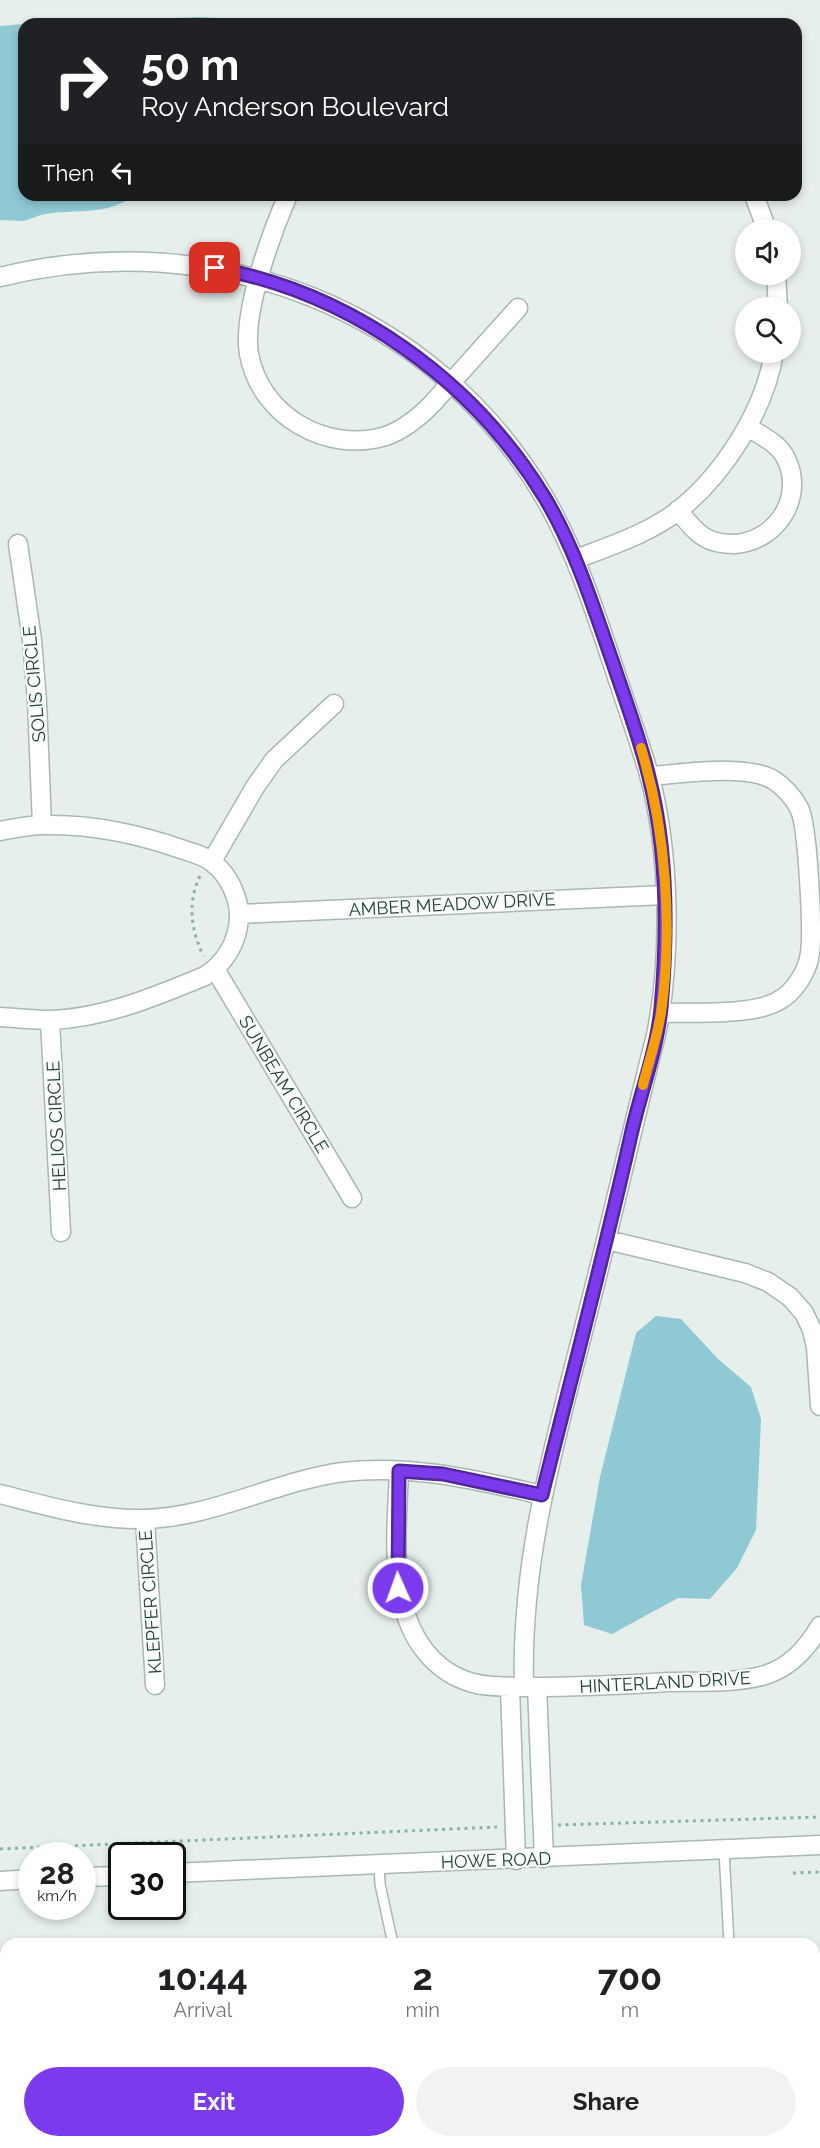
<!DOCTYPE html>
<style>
:root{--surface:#fff;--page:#f2f2f2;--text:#202124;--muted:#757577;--accent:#7c3aed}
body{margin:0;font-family:Raleway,sans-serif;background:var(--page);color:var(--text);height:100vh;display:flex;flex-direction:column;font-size:22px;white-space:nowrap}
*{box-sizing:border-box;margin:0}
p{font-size:20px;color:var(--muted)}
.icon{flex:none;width:33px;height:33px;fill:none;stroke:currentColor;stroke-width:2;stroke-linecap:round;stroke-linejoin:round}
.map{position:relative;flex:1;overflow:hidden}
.sheet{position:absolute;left:0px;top:1938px;width:820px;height:210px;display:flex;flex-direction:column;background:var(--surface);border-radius:18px 18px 0 0;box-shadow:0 3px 9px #0003}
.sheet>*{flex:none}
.guide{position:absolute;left:18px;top:18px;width:784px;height:183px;border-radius:18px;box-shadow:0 3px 9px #0003;background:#202124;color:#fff;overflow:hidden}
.buttons{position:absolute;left:735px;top:219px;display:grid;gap:12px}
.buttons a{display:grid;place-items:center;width:66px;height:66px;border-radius:50%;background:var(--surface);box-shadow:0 3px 9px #0003;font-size:30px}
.speed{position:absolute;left:18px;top:1842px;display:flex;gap:12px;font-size:30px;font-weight:700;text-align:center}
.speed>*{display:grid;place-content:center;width:78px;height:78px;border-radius:50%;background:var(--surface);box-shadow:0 3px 9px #0003;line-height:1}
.speed small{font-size:15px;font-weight:400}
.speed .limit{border:3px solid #111;border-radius:9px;background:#fff;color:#111}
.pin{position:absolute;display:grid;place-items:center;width:51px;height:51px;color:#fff;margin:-26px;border-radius:12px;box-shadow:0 3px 9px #0006}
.me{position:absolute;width:66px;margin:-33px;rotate:358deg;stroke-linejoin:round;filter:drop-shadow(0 0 4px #0008)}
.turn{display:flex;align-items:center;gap:21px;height:126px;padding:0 24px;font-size:27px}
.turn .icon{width:78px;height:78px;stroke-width:2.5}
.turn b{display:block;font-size:42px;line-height:51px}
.then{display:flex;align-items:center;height:57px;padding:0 24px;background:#0003;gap:12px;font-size:22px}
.eta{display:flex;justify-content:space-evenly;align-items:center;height:102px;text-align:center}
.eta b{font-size:36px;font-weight:700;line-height:42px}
.cta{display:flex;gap:12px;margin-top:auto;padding:12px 24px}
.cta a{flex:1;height:69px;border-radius:36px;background:var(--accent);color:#fff;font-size:24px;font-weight:700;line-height:69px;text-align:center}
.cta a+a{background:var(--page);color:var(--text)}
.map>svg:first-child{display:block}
</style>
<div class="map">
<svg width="820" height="2148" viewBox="0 0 820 2148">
<rect width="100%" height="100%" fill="#e6efeb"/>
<path fill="#8ec9d4" d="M 199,17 L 238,19 L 240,24 L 33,24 Z
M 24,24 L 24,195 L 134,195 C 109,216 75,209 45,214 C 39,215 26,221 23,221 C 16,221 8,220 0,220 L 0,26 Z
M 656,1316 L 681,1319 L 718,1359 L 751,1387 L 761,1419 L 756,1530 L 737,1568 L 710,1599 L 678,1598 L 612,1634 L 584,1625 L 581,1585 L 600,1477 L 636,1333 Z"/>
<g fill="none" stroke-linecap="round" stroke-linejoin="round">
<g stroke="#a8b8b2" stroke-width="12">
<path id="service" d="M 724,1850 L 729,1944
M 379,1864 L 380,1884 L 393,1944
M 560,2142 L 587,2144 L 610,2142"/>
</g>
<g stroke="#a8b8b2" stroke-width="21">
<path id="minor" d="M 288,195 C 271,234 242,313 249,354 C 260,416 327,454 386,436 C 403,430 418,418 431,405 L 518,308
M 754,195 L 767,230
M 776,274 L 778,308
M 0,277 C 212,224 435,308 546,500 C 579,558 598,621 619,683 C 629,713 640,744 649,774 C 670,852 672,956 656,1035 C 633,1125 613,1215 590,1304 C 558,1432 520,1553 524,1687
M 678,510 C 686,520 694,531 704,537 C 713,543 725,544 735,544 C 778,541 807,494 784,455 C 776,442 760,435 748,427
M 18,544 L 32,640 L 37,701 L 42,825
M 576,559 C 610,546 650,533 679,510 C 724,474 765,410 774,352
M 649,776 C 682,774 748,763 775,781 C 784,787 794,798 799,808 C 808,824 813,932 810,953 C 808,971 794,993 778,1001 C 752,1016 692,1012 661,1013
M 0,831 C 15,828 30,825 45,825 C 93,824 139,834 184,850 C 194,853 205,856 213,863 C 229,875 240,899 239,919 C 237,943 225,963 205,976 C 157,996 104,1018 51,1020 C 34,1020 17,1018 0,1017
M 212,861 L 255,787 L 274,760 L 334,704
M 239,914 L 665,895
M 215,969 L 352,1198
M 50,1020 L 61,1232
M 607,1240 L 745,1273 L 768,1282 L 790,1297 L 804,1313 L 812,1330 L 816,1347 L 820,1406
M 399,1471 C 397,1528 387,1603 425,1651 C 437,1666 454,1678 473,1683 C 491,1688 509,1686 527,1687 C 574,1687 621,1685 668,1682 C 699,1681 739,1684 768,1674 C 791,1666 808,1647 820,1626
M 0,1494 C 47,1506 95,1520 143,1519 C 212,1518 276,1481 343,1472 C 411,1464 476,1480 542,1495
M 145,1519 L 155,1685
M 510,1687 L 516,1860
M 537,1687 L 544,1858"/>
</g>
<g stroke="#a8b8b2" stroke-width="21">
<path id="tertiary" d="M 172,1873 L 820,1845
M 82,1877 L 122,1876
M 0,1881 L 32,1879"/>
</g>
<path stroke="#86b3a5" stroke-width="3" stroke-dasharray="3 4.5" stroke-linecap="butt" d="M 200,876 C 187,904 191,928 203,956
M 558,1825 L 820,1817
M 0,1849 L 497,1827
M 793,1873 L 820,1872"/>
<use href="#service" stroke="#fff" stroke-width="9"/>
<use href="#minor" stroke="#fff" stroke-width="18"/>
<use href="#tertiary" stroke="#fff" stroke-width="18"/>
</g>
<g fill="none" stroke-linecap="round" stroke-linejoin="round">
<g stroke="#51269a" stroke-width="15">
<path id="route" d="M 215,268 C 352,293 473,380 545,498 C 576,550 594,609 614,666 C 626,702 640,739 649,777 C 668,852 668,931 661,1008 C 657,1050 640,1094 631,1135 C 604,1256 572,1375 542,1495 L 443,1474 L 399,1471 L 398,1588"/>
</g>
<use href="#route" stroke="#7c3aed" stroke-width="10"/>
<path stroke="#f59e0b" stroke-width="10" d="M 641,748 C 666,830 673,928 661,1013 C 657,1038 649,1061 643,1085"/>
</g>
<g text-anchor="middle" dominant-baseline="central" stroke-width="4.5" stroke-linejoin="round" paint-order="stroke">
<g font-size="18" fill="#24423a" stroke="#f7fbf9">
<text transform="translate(34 684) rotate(-95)">SOLIS CIRCLE</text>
<text transform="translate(452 904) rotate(-3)">AMBER MEADOW DRIVE</text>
<text transform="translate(284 1084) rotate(59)">SUNBEAM CIRCLE</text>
<text transform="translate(56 1126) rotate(-93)">HELIOS CIRCLE</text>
<text transform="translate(150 1602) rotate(-94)">KLEPFER CIRCLE</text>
<text transform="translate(665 1682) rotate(-3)">HINTERLAND DRIVE</text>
<text transform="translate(496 1860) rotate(-2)">HOWE ROAD</text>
</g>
</g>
</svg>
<div class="buttons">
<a><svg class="icon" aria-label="sound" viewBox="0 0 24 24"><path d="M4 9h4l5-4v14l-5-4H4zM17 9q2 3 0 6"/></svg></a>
<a><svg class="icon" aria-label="search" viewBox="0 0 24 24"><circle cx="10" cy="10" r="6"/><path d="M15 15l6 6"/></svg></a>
</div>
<div class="speed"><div>28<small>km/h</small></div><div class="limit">30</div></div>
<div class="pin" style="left:215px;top:268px;background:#d93025"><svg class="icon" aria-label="arrive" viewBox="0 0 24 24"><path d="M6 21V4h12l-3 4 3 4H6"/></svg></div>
<svg class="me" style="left:398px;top:1588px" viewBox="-20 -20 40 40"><circle r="17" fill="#7c3aed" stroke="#fff" stroke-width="3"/><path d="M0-11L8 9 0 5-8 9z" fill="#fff"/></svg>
<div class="guide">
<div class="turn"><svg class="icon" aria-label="right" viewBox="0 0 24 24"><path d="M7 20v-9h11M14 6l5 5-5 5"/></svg><div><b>50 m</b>Roy Anderson Boulevard</div></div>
<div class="then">Then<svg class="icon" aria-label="left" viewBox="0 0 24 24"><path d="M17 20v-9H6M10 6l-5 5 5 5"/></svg></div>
</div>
<section class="sheet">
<div class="eta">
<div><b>10:44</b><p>Arrival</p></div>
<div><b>2</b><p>min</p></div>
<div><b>700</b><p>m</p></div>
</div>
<div class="cta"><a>Exit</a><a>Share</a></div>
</section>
</div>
